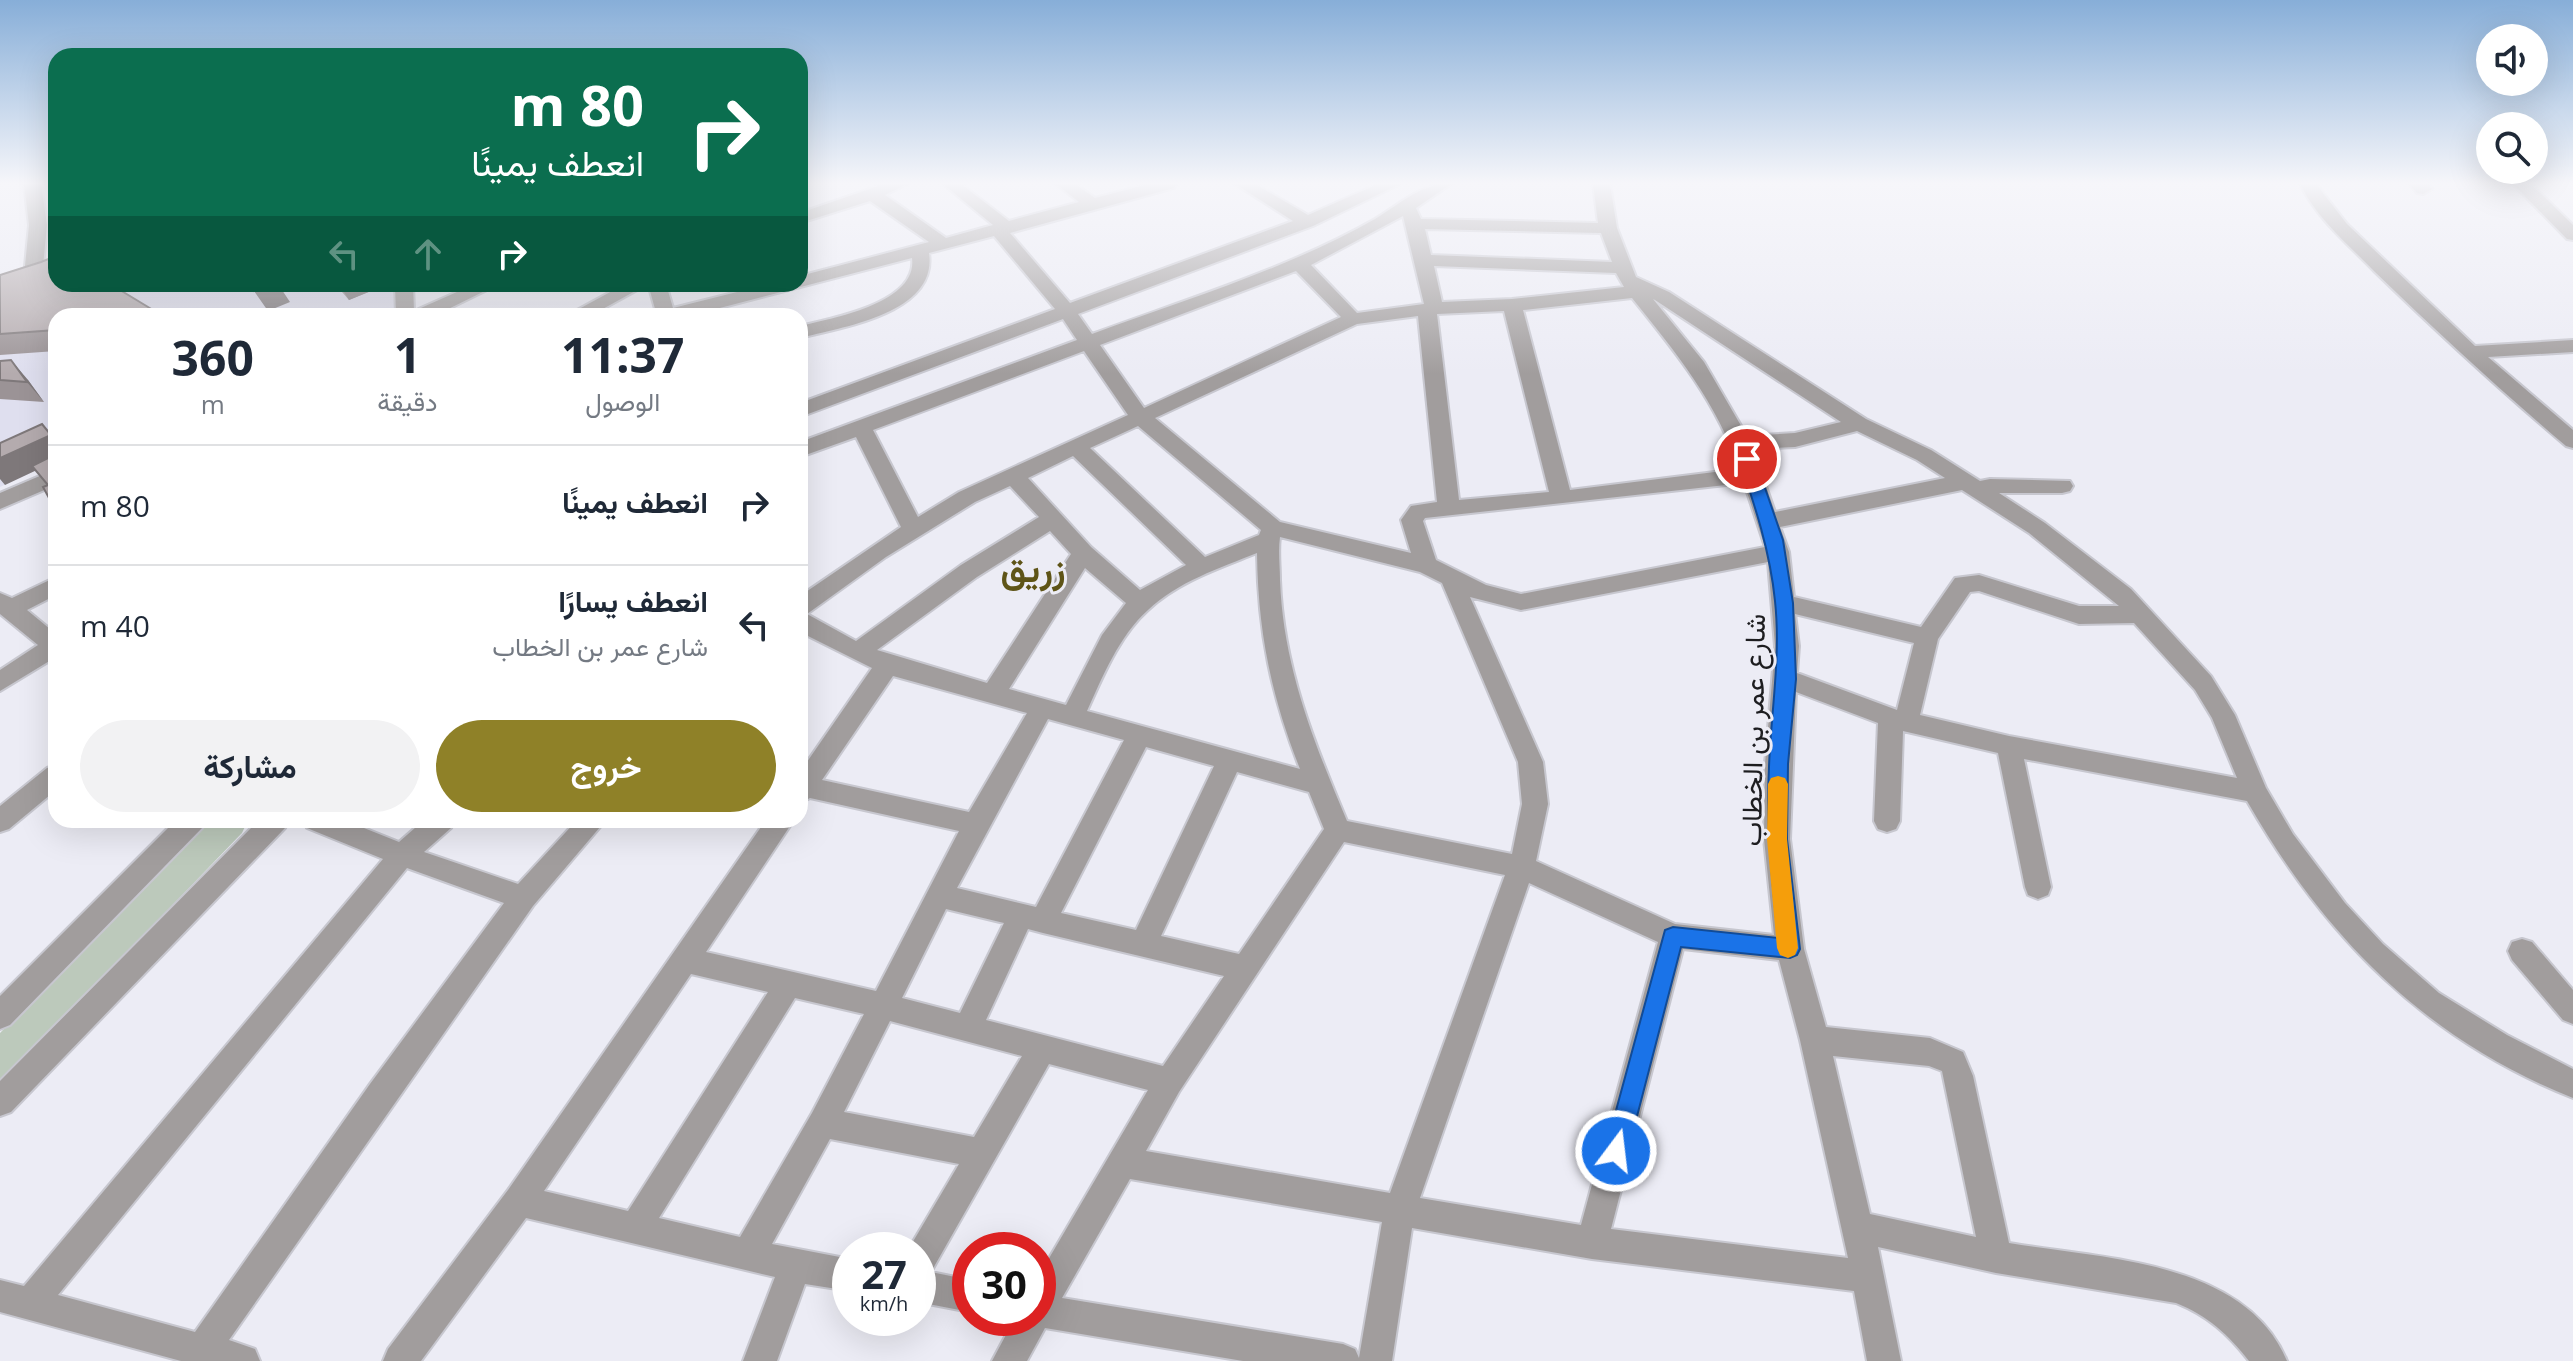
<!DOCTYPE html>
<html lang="ar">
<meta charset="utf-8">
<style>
:root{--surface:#fff;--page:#f2f2f3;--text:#1f2937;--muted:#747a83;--line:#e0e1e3;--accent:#8f8128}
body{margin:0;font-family:"Open Sans",Vazirmatn,sans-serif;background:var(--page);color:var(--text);direction:rtl;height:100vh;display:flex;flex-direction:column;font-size:30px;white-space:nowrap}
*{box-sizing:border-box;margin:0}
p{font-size:26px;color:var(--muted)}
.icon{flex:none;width:44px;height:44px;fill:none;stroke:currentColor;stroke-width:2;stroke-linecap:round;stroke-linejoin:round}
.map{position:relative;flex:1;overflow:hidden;direction:ltr}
.sheet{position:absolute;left:48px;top:308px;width:760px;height:520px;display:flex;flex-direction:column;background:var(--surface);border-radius:24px;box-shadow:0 8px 32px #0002;direction:rtl}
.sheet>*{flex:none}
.top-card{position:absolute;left:48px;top:48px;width:760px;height:244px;border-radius:24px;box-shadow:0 8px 32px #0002;direction:rtl;background:#0b6e4f;color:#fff;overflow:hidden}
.fabs{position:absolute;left:2476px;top:24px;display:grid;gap:16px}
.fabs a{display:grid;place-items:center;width:72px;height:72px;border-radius:50%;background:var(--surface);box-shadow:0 8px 32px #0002;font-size:40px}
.speed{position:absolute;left:832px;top:1232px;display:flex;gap:16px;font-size:40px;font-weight:700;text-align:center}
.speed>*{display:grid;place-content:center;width:104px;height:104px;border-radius:50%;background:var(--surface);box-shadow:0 8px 32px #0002;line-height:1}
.speed small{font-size:20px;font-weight:400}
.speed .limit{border:12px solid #d22;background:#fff;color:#111}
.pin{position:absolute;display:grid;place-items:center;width:68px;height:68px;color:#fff;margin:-34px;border:4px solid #fff;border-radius:50%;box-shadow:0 2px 8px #0007}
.me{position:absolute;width:88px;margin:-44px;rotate:15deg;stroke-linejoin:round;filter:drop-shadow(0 0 6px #0008)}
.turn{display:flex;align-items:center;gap:28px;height:168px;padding:0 32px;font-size:36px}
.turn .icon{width:104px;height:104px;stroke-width:2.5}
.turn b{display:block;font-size:56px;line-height:68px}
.lanes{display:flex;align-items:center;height:76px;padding:0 32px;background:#0003;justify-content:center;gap:40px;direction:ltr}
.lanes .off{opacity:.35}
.eta{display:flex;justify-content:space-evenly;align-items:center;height:136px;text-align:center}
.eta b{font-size:48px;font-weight:700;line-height:56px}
.primary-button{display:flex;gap:16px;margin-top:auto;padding:16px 32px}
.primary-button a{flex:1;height:92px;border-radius:48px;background:var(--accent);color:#fff;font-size:32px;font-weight:700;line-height:92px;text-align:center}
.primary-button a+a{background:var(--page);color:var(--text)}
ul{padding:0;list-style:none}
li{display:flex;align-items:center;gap:24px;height:120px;padding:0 32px;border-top:2px solid var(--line)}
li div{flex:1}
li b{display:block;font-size:30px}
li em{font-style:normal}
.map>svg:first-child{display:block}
</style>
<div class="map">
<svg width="2573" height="1361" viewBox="0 0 2573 1361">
<rect width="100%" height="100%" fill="#ececf5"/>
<path fill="#dfdfef" d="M 56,284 L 397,284 L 399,308 L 392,316 L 56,316 L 56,461 L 0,487 L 0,296 Z"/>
<path fill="#bcc9bb" d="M 248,820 L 242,833 L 0,1084 L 0,1033 L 209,821 Z"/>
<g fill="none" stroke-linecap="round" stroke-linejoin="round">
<g stroke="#c7c7cf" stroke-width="4">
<path id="minor" d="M 24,184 L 41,184 L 47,225 L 42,276 L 33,282 L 24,276 L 29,225 Z
M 884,184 L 907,184 L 885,195 L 946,238 L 993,225 L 943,184 L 961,184 L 1009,221 L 1079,202 L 1056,184 L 1075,184 L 1095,198 L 1149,184 L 1176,184 L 1174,188 L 1010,233 L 1070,303 L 1293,221 L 1235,184 L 1255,184 L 1308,215 L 1378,184 L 1400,184 L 1313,226 L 1078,314 L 1092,334 C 1187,299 1287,269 1375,219 C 1400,204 1421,183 1451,184 L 1416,208 L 1421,219 L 1598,223 L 1593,184 L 1610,184 L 1617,228 L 1636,277 L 1669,292 L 1866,419 L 1931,450 L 1980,481 L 1990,479 L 2070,481 L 2073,486 L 2070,491 L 2062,493 L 1999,493 L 2045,523 L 2131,589 L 2211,676 L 2235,715 L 2266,788 L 2293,834 L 2345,903 L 2383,944 L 2439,993 L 2507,1035 L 2573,1069 L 2573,1098 C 2425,1039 2325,937 2247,801 L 2024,759 L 2051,887 L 2048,895 L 2038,899 L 2028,895 L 2025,887 L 1998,753 L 1903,731 L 1900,821 L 1896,829 L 1887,832 L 1878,829 L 1874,821 L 1878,723 L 1796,692 L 1790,839 L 1804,949 L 1826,1027 L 1930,1038 L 1963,1052 L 1973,1076 L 2009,1243 C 2102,1259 2245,1260 2287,1361 L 2249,1361 C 2228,1334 2208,1316 2176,1303 L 1996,1273 L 1878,1247 L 1901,1361 L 1867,1361 L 1854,1291 L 1592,1259 L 1412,1228 L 1392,1361 L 1243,1361 L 1045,1328 L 1027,1361 L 992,1361 L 1015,1318 L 1038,1318 L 1038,1277 L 1148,1090 L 1049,1064 L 931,1272 L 970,1280 L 970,1312 L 918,1302 L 918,1250 L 908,1250 L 959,1164 L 830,1139 L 772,1244 L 850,1259 L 850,1291 L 805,1284 L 777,1361 L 743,1361 L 775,1277 L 526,1218 L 421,1361 L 383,1361 L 388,1349 L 508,1190 L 766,820 L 794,820 L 706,952 L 876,991 L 959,831 L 810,798 L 800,803 L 800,772 L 872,668 L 800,632 L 800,596 L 901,527 L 856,437 L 800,457 L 800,442 L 1077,340 L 1063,319 L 800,417 L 800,403 L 1055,309 L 994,236 L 929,253 C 938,313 843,327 800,338 L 800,326 C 833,318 918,303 912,258 L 689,316 L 657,316 L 648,284 L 590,316 L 566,316 L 625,284 L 666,284 L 673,308 L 769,284 L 800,284 L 800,276 L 929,242 L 870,201 L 800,223 L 800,213 ZM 1403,216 L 1424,304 L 1357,313 L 1311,265 ZM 1425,229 L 1601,233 L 1612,262 L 1431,255 ZM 1434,266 L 1616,273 L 1624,287 L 1512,299 L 1442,302 ZM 1296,271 L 1341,317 L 1144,408 L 1100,345 ZM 1632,298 C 1675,351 1718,404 1739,469 L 1570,490 L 1523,310 ZM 1653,299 L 1655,300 L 1841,422 L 1795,433 L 1747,436 L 1704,362 ZM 1504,311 L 1549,492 L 1459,500 L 1437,314 ZM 1418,316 L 1437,502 L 1411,506 L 1401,520 L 1411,553 L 1280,522 L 1155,418 L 1357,324 ZM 1084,351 L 1128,415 L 959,492 L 918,517 L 873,430 ZM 1138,426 L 1261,530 L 1259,535 L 1205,557 L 1090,448 ZM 1857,431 L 1917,460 L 1945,478 L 1775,512 L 1753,449 L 1795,447 ZM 1073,456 L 1186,565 L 1140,590 L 1091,547 L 1028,478 ZM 1744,483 L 1765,547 L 1521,594 L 1486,585 L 1436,560 L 1423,521 L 1425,518 ZM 1010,486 L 1039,517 L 961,565 L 856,641 L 807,614 L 886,557 L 975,502 ZM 1962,490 L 2029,533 L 2119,606 L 2079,606 L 1979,575 L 1955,578 L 1921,627 L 1794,597 L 1789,552 L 1780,527 ZM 1050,531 L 1071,554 L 987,683 L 877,650 L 977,577 ZM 1280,537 L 1420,572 L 1442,583 L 1518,762 L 1522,804 L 1512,854 L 1347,821 C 1314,743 1283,666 1280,580 C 1280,566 1278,551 1280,537 ZM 1257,553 C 1258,632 1271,695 1300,769 L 1087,711 C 1103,676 1119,636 1148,610 C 1177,582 1220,568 1257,553 ZM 1768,562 L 1775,646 L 1765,764 L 1764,839 L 1774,935 L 1675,924 L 1536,861 L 1548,804 L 1543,762 L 1470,597 L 1521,610 ZM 1085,568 L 1126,603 L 1102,635 L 1066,705 L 1009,689 ZM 1979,591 L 2079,624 L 2134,623 L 2195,690 L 2212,718 L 2237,778 L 2009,736 L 1920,715 L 1938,639 L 1970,592 ZM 1795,614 L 1914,643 L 1897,710 L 1797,673 L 1799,646 ZM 893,676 L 1027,713 L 969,812 L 822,780 ZM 1048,719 L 1124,740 L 1036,907 L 957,888 ZM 1146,747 L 1214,766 L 1136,930 L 1061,913 ZM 1237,772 L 1309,792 L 1324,829 L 1239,954 L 1161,936 ZM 1344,842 L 1505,875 L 1390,1193 L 1146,1151 L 1179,1092 ZM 1529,883 L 1658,942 L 1581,1225 L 1420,1198 ZM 946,909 L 1004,923 L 960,1013 L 902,998 ZM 1028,929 L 1043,933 L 1224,976 L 1163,1066 L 986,1020 ZM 1683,949 L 1779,960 L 1800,1040 L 1848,1258 L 1611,1229 ZM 691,974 L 768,992 L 628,1211 L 544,1191 ZM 795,998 L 864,1014 L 812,1113 L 740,1237 L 659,1218 ZM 890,1021 L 1022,1056 L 974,1137 L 844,1112 ZM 1833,1056 L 1929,1066 L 1942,1071 L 1976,1237 L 1870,1214 ZM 1130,1179 L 1382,1222 L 1359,1358 L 1355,1349 L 1343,1344 L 1062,1298 Z
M 2300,184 L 2316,184 L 2347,224 L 2475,346 L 2573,340 L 2573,352 L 2488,357 L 2573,430 L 2573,448 L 2566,446 C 2500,390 2437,332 2375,272 C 2348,244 2317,219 2300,184 Z
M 2409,184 L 2427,184 L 2432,189 L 2423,194 L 2417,193 Z
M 2513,184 L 2531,184 L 2573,225 L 2573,240 L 2567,239 Z
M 395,284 L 413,284 L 414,311 L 475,284 L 499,284 L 434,316 L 396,316 Z
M 56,469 L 56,485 L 0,509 L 0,493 Z
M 56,577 L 56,595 L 27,610 L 56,634 L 56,657 L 0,691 L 0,670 L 38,645 L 0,614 L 0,593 L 12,598 Z
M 56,765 L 56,790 L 9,829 L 0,832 L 0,806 L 47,768 Z
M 176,820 L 206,820 L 202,828 L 10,1025 L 0,1029 L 0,996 Z
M 259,820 L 289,820 L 285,828 L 11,1112 L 0,1116 L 0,1081 Z
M 303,820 L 344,820 L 399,842 L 424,820 L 455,820 L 451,828 L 424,852 L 518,884 L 577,820 L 606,820 L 533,906 L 229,1340 L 255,1349 L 260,1361 L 181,1361 L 0,1312 L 0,1280 L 24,1286 L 383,859 L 307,828 ZM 407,868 L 504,903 L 370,1084 L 195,1332 L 58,1295 Z
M 2522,939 L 2532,942 L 2573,990 L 2573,1024 L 2563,1020 L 2512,960 L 2508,951 L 2512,942 Z"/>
</g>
<use href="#minor" fill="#a19d9d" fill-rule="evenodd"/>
</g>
<path fill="#9b9396" d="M 0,275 L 56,316 L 56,351 L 0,355 Z
M 335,284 L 367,284 L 371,291 L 349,300 Z
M 0,361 L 28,380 L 44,402 L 0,399 Z"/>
<path fill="#7e787a" d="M 272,284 L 278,284 L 290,302 L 268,311 L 254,291 Z
M 339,284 L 367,284 L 371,291 L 349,300 Z
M 153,310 L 158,316 L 139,316 Z
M 11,360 L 28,380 L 44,402 L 27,382 Z
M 42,424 L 56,440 L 56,461 L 5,485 L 0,479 L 0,458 Z
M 56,495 L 56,506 L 49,498 Z"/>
<path fill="#b4abae" stroke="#7e787a" stroke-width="2" d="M 56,256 L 56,284 L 110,284 L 153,310 L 139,316 L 56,316 L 56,330 L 0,334 L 0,275 L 41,262 Z
M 249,284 L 272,284 L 254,291 Z
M 11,360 L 27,382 L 0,380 L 0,361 Z
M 42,424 L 51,435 L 0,458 L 0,443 Z
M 54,455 L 56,458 L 56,495 L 49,498 L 43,487 L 48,485 L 32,466 Z"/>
<linearGradient id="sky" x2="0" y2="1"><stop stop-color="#87aed8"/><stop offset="0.49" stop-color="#f6f6fa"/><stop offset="1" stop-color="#f6f6fa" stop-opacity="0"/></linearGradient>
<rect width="2573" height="374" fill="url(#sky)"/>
<path fill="#1a73e8" stroke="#114b97" stroke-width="2" d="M 1747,453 L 1755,459 L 1783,540 L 1793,603 L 1796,679 L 1788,764 L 1787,839 L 1800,949 L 1797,955 L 1790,958 L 1681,947 L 1628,1151 L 1624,1160 L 1616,1163 L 1608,1160 L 1605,1151 L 1665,930 L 1673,927 L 1778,938 C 1772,880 1766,825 1769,767 C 1771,711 1781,657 1775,601 C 1770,551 1755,506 1739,459 Z"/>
<path fill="#f59e0b" d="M 1778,776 L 1785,778 L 1788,784 L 1787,839 L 1798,948 L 1795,955 L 1788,958 L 1780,955 L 1777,948 L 1767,839 L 1768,784 L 1771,778 Z"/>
<g text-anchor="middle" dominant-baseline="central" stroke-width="6" stroke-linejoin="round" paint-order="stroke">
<g font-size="28" fill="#1d1d20" stroke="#ececf5">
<text transform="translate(1752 730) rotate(-89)">شارع عمر بن الخطاب</text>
</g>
<g font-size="36" font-weight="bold" fill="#5e5417" stroke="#ececf5">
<text x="1033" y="568">زريق</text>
</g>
</g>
</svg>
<div class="fabs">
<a><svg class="icon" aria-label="sound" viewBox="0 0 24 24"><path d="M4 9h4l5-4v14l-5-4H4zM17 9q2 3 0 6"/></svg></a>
<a><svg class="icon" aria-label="search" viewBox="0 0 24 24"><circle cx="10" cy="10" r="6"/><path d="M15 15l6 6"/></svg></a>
</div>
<div class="speed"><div>27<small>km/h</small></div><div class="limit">30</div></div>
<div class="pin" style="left:1747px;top:459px;background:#d93025"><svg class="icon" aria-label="arrive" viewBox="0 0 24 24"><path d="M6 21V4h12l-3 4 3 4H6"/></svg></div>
<svg class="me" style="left:1616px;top:1151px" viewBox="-20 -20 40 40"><circle r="17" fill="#1a73e8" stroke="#fff" stroke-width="3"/><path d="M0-11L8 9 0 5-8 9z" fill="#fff"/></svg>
<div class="top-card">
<div class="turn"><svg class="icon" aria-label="right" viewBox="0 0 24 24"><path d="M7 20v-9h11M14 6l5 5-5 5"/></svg><div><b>80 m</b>انعطف يمينًا</div></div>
<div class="lanes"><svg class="icon off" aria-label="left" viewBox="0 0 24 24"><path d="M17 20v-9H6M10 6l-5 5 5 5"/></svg><svg class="icon off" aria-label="ahead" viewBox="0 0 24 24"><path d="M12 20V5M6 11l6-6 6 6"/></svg><svg class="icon" aria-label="right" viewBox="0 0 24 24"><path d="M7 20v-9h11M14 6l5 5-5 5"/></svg></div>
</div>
<section class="sheet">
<div class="eta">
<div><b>11:37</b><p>الوصول</p></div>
<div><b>1</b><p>دقيقة</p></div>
<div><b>360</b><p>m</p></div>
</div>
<ul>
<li><svg class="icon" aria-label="right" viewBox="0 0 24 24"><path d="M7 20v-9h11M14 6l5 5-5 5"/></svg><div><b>انعطف يمينًا</b></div><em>80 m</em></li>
<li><svg class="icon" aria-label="left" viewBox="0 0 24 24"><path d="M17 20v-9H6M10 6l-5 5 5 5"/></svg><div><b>انعطف يسارًا</b><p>شارع عمر بن الخطاب</p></div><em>40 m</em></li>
</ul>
<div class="primary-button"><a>خروج</a><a>مشاركة</a></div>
</section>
</div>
